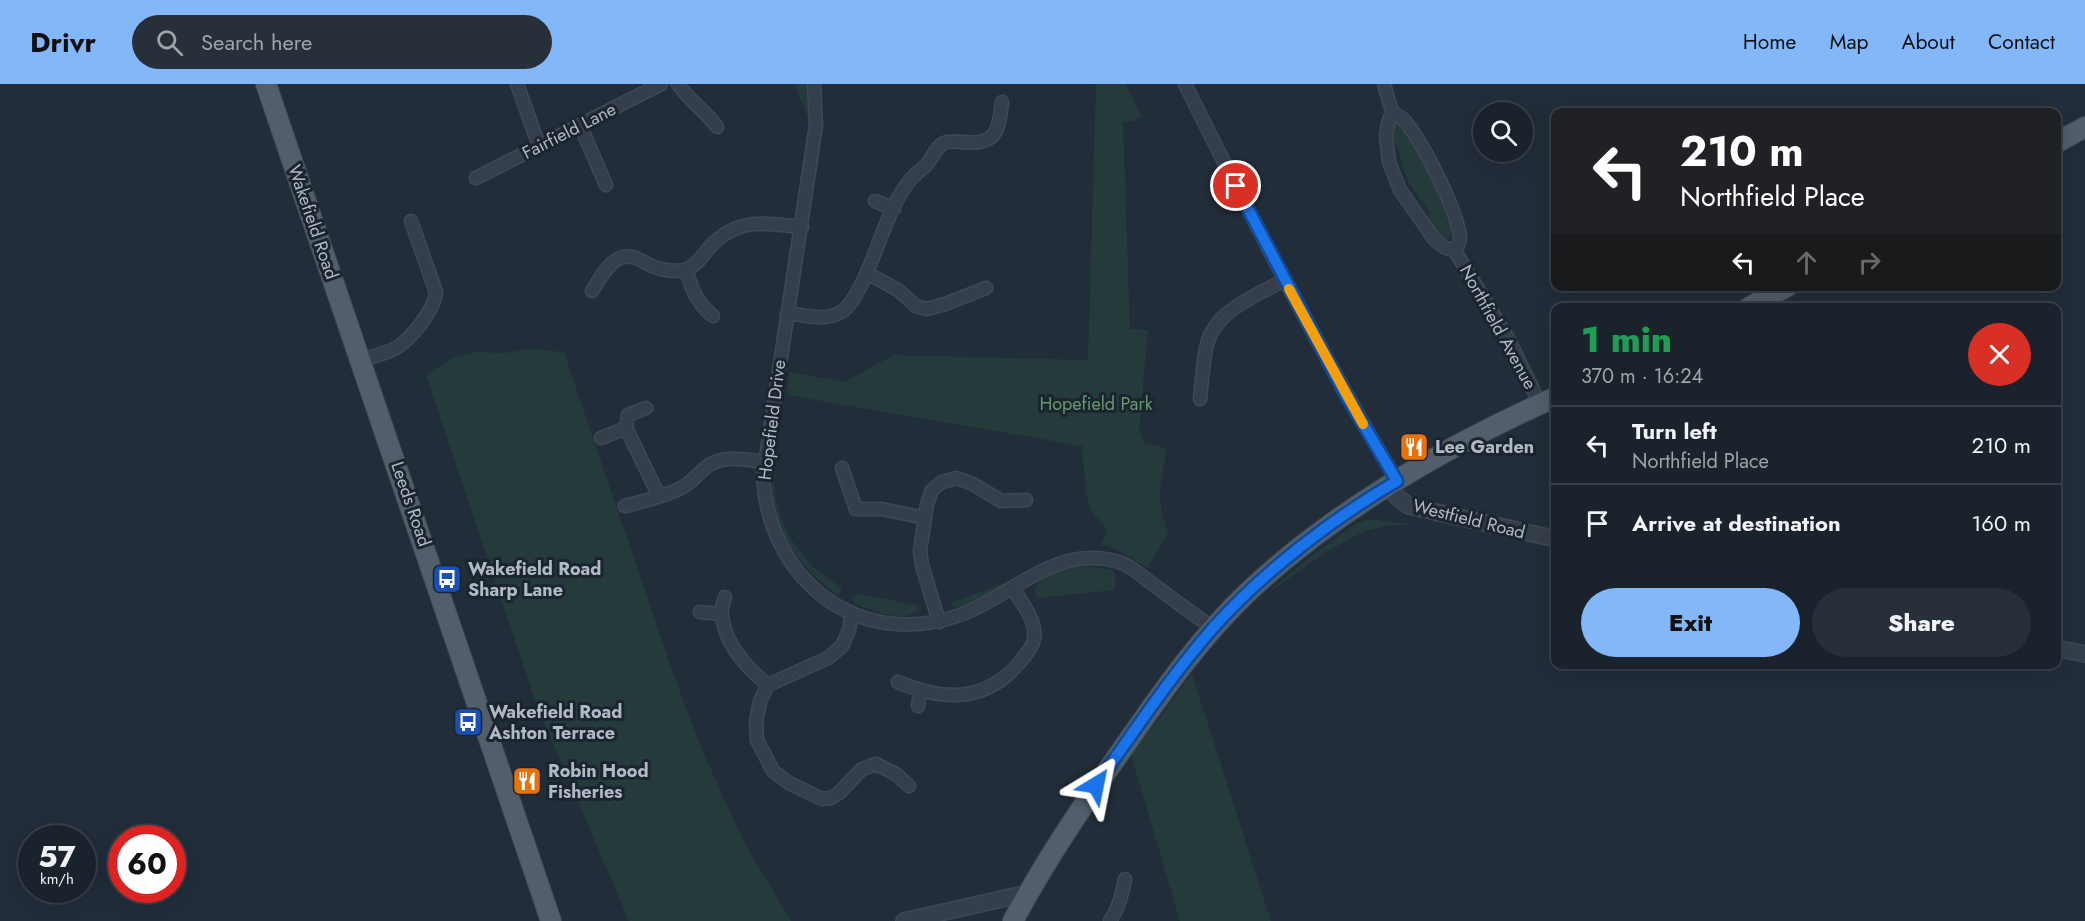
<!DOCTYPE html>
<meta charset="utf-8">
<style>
:root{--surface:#1a222c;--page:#272f38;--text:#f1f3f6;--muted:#9fa4a9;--line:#383f48;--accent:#84b7f8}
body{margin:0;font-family:Jost,sans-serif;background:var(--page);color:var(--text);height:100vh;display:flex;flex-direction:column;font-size:22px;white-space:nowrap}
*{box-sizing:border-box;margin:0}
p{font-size:20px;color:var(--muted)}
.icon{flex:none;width:33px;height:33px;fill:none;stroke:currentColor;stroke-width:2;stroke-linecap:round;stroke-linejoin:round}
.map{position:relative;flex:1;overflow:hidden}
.panel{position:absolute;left:1551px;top:219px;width:510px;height:366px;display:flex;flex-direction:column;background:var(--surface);border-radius:12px;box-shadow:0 6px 24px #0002,0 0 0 2px var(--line)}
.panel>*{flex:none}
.guide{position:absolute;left:1551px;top:24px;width:510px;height:183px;border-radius:12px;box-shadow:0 6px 24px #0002,0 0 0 2px var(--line);background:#202124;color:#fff;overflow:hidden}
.fabs{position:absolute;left:1473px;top:18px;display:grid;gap:12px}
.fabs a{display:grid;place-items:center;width:60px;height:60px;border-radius:50%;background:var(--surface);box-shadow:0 6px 24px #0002,0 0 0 2px var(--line);font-size:30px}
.speed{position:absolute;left:18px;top:741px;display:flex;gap:12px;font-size:30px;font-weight:700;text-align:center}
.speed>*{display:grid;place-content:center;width:78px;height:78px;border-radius:50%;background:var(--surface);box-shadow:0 6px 24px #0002,0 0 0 2px var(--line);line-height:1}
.speed small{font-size:15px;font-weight:400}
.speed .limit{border:9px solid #d22;background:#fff;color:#111}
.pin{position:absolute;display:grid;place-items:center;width:51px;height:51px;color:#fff;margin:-26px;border:3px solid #fff;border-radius:50%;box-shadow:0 2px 6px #0007}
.me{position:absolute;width:66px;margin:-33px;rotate:35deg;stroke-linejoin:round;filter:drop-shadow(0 0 4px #0008)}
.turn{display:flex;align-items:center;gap:21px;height:126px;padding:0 30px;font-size:27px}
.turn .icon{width:78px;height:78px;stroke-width:2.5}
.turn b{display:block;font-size:42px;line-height:51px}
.lanes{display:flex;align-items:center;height:57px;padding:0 30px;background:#0003;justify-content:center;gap:30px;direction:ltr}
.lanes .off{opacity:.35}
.round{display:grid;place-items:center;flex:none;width:63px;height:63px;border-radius:32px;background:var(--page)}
.head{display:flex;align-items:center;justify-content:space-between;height:102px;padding:0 30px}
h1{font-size:36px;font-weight:800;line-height:45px;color:#1e9e55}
.cta{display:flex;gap:12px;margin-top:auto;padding:12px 30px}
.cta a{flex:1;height:69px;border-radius:36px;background:var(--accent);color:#111;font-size:24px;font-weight:800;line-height:69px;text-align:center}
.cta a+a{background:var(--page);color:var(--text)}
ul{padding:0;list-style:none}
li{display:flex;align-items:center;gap:18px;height:78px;padding:0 30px;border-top:2px solid var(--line)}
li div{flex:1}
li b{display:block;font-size:22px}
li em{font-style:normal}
header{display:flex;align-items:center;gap:36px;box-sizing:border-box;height:84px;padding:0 30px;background:var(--accent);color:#111}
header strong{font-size:28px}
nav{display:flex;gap:33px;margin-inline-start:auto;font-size:21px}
.search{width:420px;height:54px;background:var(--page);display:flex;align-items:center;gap:15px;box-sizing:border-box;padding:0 21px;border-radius:33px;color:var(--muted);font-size:22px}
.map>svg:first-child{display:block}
</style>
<header>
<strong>Drivr</strong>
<div class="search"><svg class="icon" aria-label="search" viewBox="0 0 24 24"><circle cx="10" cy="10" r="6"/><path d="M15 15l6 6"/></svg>Search here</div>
<nav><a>Home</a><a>Map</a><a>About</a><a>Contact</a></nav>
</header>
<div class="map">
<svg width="2085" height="837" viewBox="0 0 2085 837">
<rect width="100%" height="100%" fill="#222d3a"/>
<path fill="#243a3b" d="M 794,0 L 807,0 L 809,36 Z
M 1096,0 L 1126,0 L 1141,32 L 1134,37 L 1123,38 L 1130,245 L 1148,246 L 1139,346 L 1145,360 L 1167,364 C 1161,398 1155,416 1168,449 L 1148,484 L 1111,463 L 1101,461 L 1108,447 L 1092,428 L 1086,411 L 1082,362 L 787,311 L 789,288 L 844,298 L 894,271 L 1088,276 Z
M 1397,39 L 1400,39 C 1421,69 1449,115 1452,151 L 1449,155 L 1444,155 L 1430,140 L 1429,127 L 1409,99 L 1404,88 L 1398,63 L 1393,56 L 1394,42 Z
M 530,265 L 564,268 L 674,592 L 703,668 L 743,756 L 791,837 L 629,837 L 537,622 L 426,291 L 451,275 L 476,268 L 505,269 Z
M 778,323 C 782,335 775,358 774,373 C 769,429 793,475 841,503 L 841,507 L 838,511 L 834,509 C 764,452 765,406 778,323 Z
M 1369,435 L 1412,440 C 1397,441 1381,442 1366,447 C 1332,461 1287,496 1256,518 L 1304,478 L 1355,440 Z
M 1083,482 L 1113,486 L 1116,495 L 1114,506 L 1039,514 L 1035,511 C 1030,493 1069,484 1083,482 Z
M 1018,493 C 1004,501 964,532 949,520 Z
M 858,510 L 917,521 L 919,525 C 902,541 874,526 855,520 L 852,514 Z
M 1192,590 L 1271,837 L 1180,837 L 1131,671 Z"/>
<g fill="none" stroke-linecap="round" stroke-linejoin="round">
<g stroke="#3f4854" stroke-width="15">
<path id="minor" d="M 517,0 L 539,62
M 678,0 C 689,17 706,27 717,43
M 814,0 L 816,41 L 763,393 C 769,496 858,567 960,531 C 1003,516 1046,472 1093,474 C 1104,474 1114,476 1124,480 C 1135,485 1144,494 1154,501 C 1174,516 1193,530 1213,544
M 1185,0 C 1252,135 1320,268 1397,397
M 1384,0 L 1392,28 L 1388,39 L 1386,52 L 1389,78 L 1400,106 L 1435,156 L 1444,163 L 1455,167 L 1510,258 L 1540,320
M 1392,28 C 1396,31 1400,32 1404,36 C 1422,57 1457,125 1460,153 C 1460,158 1458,162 1455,167
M 580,41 L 606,101
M 476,94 L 661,0
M 875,117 L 894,125
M 686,186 C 692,206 697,219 713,232
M 867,189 L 898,206 L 916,222 L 927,225 L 945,220 L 986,204
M 592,207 C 599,197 606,181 618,175 C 631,168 641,177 652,182 C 661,186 674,188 684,186 C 694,184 702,173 708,165 C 736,133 763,139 802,143
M 787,229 C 804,231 825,238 841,228 C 850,223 855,212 860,203 C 877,171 888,122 911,95 C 917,88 925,84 930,76 C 935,69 936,63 944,59 C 950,56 955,58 962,58 C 996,62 999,47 1002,18
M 361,276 C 372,272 386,270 396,264 C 411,255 435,225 436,208 L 411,137
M 1200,315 C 1202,297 1203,277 1207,260 C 1216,226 1256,212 1284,196
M 626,344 L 659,412
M 601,354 L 626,344 L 628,331 L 646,324
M 842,384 L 856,425 L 882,425 L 925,434
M 625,422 C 643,417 663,413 679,405 C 692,399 695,393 705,384 C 721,370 744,375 764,378
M 725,513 C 723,519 721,526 722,532 C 725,561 747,584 768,601
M 700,528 L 721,530
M 852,529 L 849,546 L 842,562 L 828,574 L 768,601 L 760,617 L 756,638 L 757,656 L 773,687 L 789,699 L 822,715 L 831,714 L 839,709 L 862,685 L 876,680 L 896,690 L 909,702
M 939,538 L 922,481 L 920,467 L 927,420 L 932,406 L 942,398 L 957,394 L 973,400 L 1001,417 L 1026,416
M 898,598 C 944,617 985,619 1020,578 C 1025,572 1033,563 1034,555 C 1037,537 1022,519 1013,505
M 918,622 L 920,607
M 1110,837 C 1119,824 1122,810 1125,795"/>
</g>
<g stroke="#3f4854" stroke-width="18">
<path id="tertiary" d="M 1390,401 L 1397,413 L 1409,422 L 1556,455
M 2056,564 L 2085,570
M 904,837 L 1028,809"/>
</g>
<g stroke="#3f4854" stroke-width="22">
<path id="primary" d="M 266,0 L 551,837
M 2056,59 L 2085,43
M 1748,224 L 1788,202
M 1013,837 C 1048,771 1090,711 1133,650 C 1167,601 1203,551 1247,509 C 1331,429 1449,360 1556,313"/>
</g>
<use href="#minor" stroke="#353f4b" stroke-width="12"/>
<use href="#tertiary" stroke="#353f4b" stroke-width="15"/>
<use href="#primary" stroke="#535e6b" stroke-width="20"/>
</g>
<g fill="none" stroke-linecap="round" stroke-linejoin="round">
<g stroke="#114b97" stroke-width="15">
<path id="route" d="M 1096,701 C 1134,648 1170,593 1213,544 C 1263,488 1332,435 1397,397 L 1347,313 L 1236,102"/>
</g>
<use href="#route" stroke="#1a73e8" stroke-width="10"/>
<path stroke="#f59e0b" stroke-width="10" d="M 1289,205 L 1363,340"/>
</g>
<defs>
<g id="restaurant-square" transform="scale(1.5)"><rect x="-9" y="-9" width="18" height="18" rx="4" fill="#e8710a" stroke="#1b242f"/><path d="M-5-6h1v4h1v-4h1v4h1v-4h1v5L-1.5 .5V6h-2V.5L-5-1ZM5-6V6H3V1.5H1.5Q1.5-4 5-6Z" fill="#fff"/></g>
<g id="bus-square" transform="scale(1.5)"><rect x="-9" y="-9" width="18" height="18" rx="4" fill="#1a4fb4" stroke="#1b242f"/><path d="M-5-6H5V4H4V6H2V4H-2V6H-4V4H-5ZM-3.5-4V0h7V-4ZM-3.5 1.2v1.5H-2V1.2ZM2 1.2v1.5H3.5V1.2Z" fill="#fff"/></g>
</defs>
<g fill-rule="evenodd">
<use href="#restaurant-square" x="1414" y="363"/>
<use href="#bus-square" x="447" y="495"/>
<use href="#bus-square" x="468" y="638"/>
<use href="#restaurant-square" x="527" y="697"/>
</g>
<g text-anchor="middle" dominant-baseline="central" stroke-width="6" stroke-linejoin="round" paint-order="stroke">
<g font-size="18" fill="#b0bac7" stroke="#1b242f">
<text transform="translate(569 47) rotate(-27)">Fairfield Lane</text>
<text transform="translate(313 138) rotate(71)">Wakefield Road</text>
<text transform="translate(1498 243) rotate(61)">Northfield Avenue</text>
<text transform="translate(772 336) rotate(-83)">Hopefield Drive</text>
<text transform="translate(411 420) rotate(71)">Leeds Road</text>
<text transform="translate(1469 435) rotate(14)">Westfield Road</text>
</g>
<g font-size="18" fill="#679870" stroke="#1b242f">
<text x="1096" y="320">Hopefield Park</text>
</g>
<g font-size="18" font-weight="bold" fill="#b0bac7" stroke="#1b242f" text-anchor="start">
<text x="1435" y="363">Lee Garden</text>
<text x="468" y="485">Wakefield Road<tspan x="468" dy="21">Sharp Lane</tspan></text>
<text x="489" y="628">Wakefield Road<tspan x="489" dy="21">Ashton Terrace</tspan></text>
<text x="548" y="687">Robin Hood<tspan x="548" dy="21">Fisheries</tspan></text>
</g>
</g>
</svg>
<div class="fabs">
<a><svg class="icon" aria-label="search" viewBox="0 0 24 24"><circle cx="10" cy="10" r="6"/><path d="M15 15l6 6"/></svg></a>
</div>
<div class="speed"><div>57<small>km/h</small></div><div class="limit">60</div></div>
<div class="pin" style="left:1236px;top:102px;background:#d93025"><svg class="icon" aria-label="arrive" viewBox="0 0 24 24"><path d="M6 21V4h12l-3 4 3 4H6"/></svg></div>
<svg class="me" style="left:1096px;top:701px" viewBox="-20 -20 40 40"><path d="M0-17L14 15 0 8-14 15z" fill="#1a73e8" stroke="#fff" stroke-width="4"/></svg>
<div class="guide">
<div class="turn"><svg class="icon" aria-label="left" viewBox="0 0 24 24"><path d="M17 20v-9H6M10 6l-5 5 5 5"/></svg><div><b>210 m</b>Northfield Place</div></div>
<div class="lanes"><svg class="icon" aria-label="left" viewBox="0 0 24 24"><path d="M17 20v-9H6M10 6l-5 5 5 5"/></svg><svg class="icon off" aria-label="ahead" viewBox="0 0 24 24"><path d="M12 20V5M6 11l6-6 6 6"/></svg><svg class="icon off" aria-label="right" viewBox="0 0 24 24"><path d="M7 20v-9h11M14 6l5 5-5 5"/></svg></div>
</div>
<section class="panel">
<div class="head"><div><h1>1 min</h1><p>370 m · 16:24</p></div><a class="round" style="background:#d93025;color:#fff"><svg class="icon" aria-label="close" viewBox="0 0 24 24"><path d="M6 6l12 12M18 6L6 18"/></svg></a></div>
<ul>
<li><svg class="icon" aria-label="left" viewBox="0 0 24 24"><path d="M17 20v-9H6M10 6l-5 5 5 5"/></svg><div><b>Turn left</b><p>Northfield Place</p></div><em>210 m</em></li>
<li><svg class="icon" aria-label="arrive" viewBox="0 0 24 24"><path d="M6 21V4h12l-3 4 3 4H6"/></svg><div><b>Arrive at destination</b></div><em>160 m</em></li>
</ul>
<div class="cta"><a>Exit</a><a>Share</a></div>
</section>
</div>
